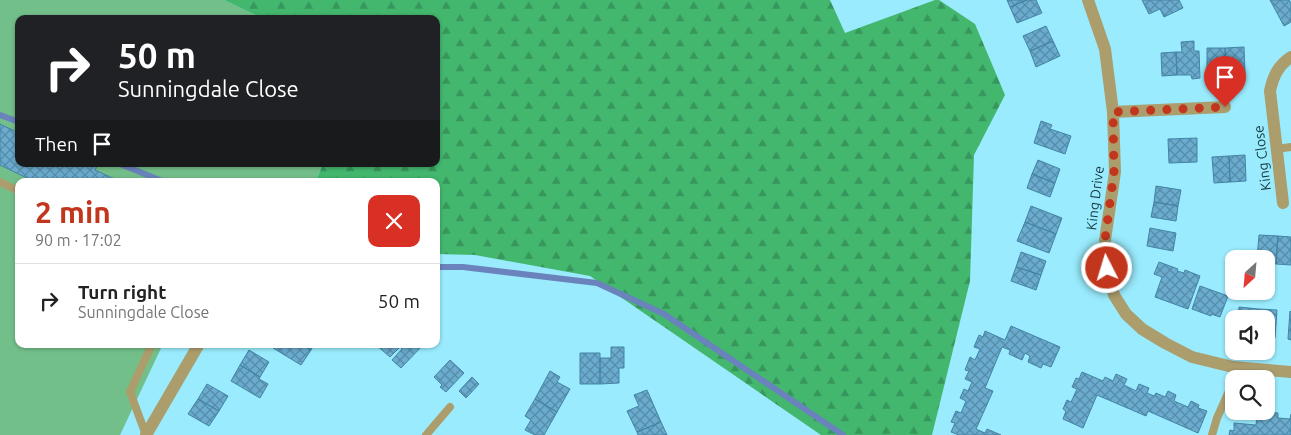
<!DOCTYPE html>
<meta charset="utf-8">
<style>
:root{--surface:#fff;--page:#f2f2f2;--text:#222;--muted:#767676;--line:#e0e0e0;--accent:#c1361d}
body{margin:0;font-family:Ubuntu,sans-serif;background:var(--page);color:var(--text);height:100vh;display:flex;flex-direction:column;font-size:19px;white-space:nowrap}
*{box-sizing:border-box;margin:0}
p{font-size:16px;color:var(--muted)}
.icon{flex:none;width:28px;height:28px;fill:none;stroke:currentColor;stroke-width:2;stroke-linecap:round;stroke-linejoin:round}
.map{position:relative;flex:1;overflow:hidden}
.drawer{position:absolute;left:15px;top:178px;width:425px;height:170px;display:flex;flex-direction:column;background:var(--surface);border-radius:10px;box-shadow:0 1px 4px #0004}
.drawer>*{flex:none}
.top-card{position:absolute;left:15px;top:15px;width:425px;height:152px;border-radius:10px;box-shadow:0 1px 4px #0004;background:#202124;color:#fff;overflow:hidden}
.needle{width:32px;rotate:206deg}
.controls{position:absolute;left:1225px;top:250px;display:grid;gap:10px}
.controls a{display:grid;place-items:center;width:50px;height:50px;border-radius:10px;background:var(--surface);box-shadow:0 1px 4px #0004;font-size:25px}
.pin{position:absolute;display:grid;place-items:center;width:42px;height:42px;color:#fff;margin:-51px -21px;border-radius:50% 50% 50% 0;rotate:-45deg;box-shadow:0 0 5px #0007}
.pin .icon{rotate:45deg}
.me{position:absolute;width:55px;margin:-28px;rotate:355deg;stroke-linejoin:round;filter:drop-shadow(0 0 4px #0008)}
.turn{display:flex;align-items:center;gap:18px;height:105px;padding:0 20px;font-size:22px}
.turn .icon{width:65px;height:65px;stroke-width:2.5}
.turn b{display:block;font-size:35px;line-height:42px}
.then{display:flex;align-items:center;height:48px;padding:0 20px;background:#0003;gap:10px;font-size:19px}
.round{display:grid;place-items:center;flex:none;width:52px;height:52px;border-radius:10px;background:var(--page)}
.headline{display:flex;align-items:center;justify-content:space-between;height:85px;padding:0 20px}
h1{font-size:30px;font-weight:700;line-height:38px;color:var(--accent)}
ul{padding:0;list-style:none}
li{display:flex;align-items:center;gap:15px;height:75px;padding:0 20px;border-top:1px solid var(--line)}
li div{flex:1}
li b{display:block;font-size:19px}
li em{font-style:normal}
.map>svg:first-child{display:block}
</style>
<div class="map">
<svg width="1291" height="435" viewBox="0 0 1291 435">
<defs>
<pattern id="forest-firs" width="22" height="20" patternUnits="userSpaceOnUse" patternTransform="scale(1.25)"><rect width="22" height="20" fill="#43b76e"/><path d="M5 1l3.5 6h-7zM16 11l3.5 6h-7z" fill="#37965c"/></pattern>
<pattern id="building-cross-hatch" width="8" height="8" patternUnits="userSpaceOnUse" patternTransform="scale(1.25)"><rect width="8" height="8" fill="#6aabce"/><path d="M0 0l8 8M0 8l8-8" fill="none" stroke="#568ca9"/></pattern>
</defs>
<rect width="100%" height="100%" fill="#99ebfd"/>
<path fill="#73bf8a" d="M 0,0 L 224,0 L 264,19 L 19,19 L 19,164 L 323,164 L 316,181 L 19,181 L 19,344 L 163,344 L 120,435 L 0,435 Z"/>
<path fill="url(#forest-firs)" d="M 224,0 L 830,0 L 845,33 L 935,0 L 939,0 L 975,24 L 1005,95 L 974,155 L 970,281 L 932,435 L 821,435 L 590,276 L 475,255 L 436,254 L 436,181 L 316,181 L 323,164 L 436,164 L 436,19 L 264,19 Z"/>
<g fill="none" stroke-linecap="round" stroke-linejoin="round">
<path stroke="#6a83bd" stroke-width="6" d="M 0,115 L 19,122
M 120,164 L 162,181
M 436,267 L 463,267 L 597,283 L 664,314 L 843,435"/>
</g>
<path fill="url(#building-cross-hatch)" stroke="#4384a5" d="M 1007,0 L 1027,0 L 1010,7 Z
M 1027,0 L 1036,0 L 1042,13 L 1017,23 L 1010,7 Z
M 1142,0 L 1179,0 L 1183,8 L 1164,17 L 1160,9 L 1149,14 Z
M 1270,0 L 1289,0 L 1291,3 L 1291,22 L 1284,26 Z
M 1046,26 L 1053,41 L 1030,51 L 1023,36 Z
M 1053,41 L 1060,56 L 1036,67 L 1030,51 Z
M 1194,41 L 1194,51 L 1199,51 L 1200,78 L 1192,79 L 1191,75 L 1177,75 L 1176,52 L 1182,52 L 1181,42 Z
M 1244,47 L 1245,74 L 1226,74 L 1225,48 Z
M 1207,48 L 1225,48 L 1226,74 L 1207,75 Z
M 1176,52 L 1177,75 L 1162,76 L 1161,53 Z
M 1041,121 L 1052,125 L 1050,129 L 1071,136 L 1065,154 L 1034,143 Z
M 0,124 L 19,133 L 19,164 L 98,164 L 95,170 L 119,181 L 33,181 L 0,165 Z
M 1197,138 L 1197,162 L 1169,163 L 1168,139 Z
M 1245,155 L 1246,181 L 1230,182 L 1229,156 Z
M 1229,156 L 1230,182 L 1214,183 L 1212,157 Z
M 1038,160 L 1060,169 L 1055,183 L 1032,174 Z
M 1032,174 L 1055,183 L 1050,197 L 1027,188 Z
M 1156,186 L 1181,190 L 1178,206 L 1154,202 Z
M 1154,202 L 1178,206 L 1176,221 L 1151,217 Z
M 1031,206 L 1062,218 L 1056,234 L 1025,222 Z
M 1025,222 L 1056,234 L 1049,253 L 1017,241 Z
M 1150,228 L 1176,233 L 1173,251 L 1147,246 Z
M 1259,235 L 1278,236 L 1276,264 L 1266,263 L 1266,259 L 1257,259 Z
M 1278,236 L 1291,237 L 1291,265 L 1276,264 Z
M 1021,252 L 1046,261 L 1041,275 L 1016,267 Z
M 1159,262 L 1178,269 L 1177,271 L 1184,273 L 1185,270 L 1200,276 L 1188,309 L 1155,297 L 1162,277 L 1154,274 Z
M 1016,267 L 1041,275 L 1036,290 L 1011,281 Z
M 1200,286 L 1228,296 L 1220,317 L 1211,314 L 1211,316 L 1192,309 Z
M 1239,307 L 1258,309 L 1257,319 L 1238,319 Z
M 1258,309 L 1277,310 L 1275,338 L 1266,337 L 1266,319 L 1257,319 Z
M 1290,311 L 1291,312 L 1291,340 L 1288,339 Z
M 1011,326 L 1060,347 L 1051,367 L 1043,364 L 1041,368 L 1028,362 L 1030,356 L 1025,353 L 1022,360 L 1009,354 L 1010,350 L 1002,347 L 985,388 L 993,391 L 976,429 L 985,433 L 987,429 L 1001,435 L 959,435 L 951,432 L 955,423 L 951,422 L 956,411 L 961,413 L 966,401 L 960,398 L 964,389 L 968,391 L 972,382 L 965,379 L 969,371 L 965,370 L 970,357 L 975,360 L 980,349 L 974,347 L 979,335 L 983,337 L 985,331 L 1005,340 Z
M 276,344 L 300,344 L 311,350 L 301,365 L 273,348 Z
M 300,344 L 314,344 L 311,350 Z
M 375,344 L 424,344 L 401,368 L 392,360 L 402,349 L 400,347 L 390,357 Z
M 611,347 L 624,347 L 624,368 L 619,368 L 619,383 L 600,384 L 600,358 L 611,358 Z
M 249,350 L 269,362 L 260,377 L 240,365 Z
M 580,353 L 600,353 L 600,384 L 580,384 Z
M 450,360 L 464,373 L 446,392 L 440,387 L 442,385 L 434,377 Z
M 240,365 L 260,377 L 259,379 L 268,384 L 260,398 L 231,381 Z
M 550,371 L 560,377 L 557,382 L 570,389 L 557,412 L 535,399 Z
M 1082,372 L 1103,381 L 1105,377 L 1113,381 L 1116,374 L 1127,379 L 1124,385 L 1136,391 L 1139,384 L 1149,388 L 1147,393 L 1154,396 L 1156,393 L 1165,397 L 1168,391 L 1176,395 L 1174,401 L 1188,407 L 1191,401 L 1199,405 L 1198,408 L 1207,411 L 1198,433 L 1148,411 L 1146,416 L 1097,395 L 1083,428 L 1063,419 L 1066,411 L 1063,409 L 1067,400 L 1071,402 L 1077,389 L 1072,387 L 1076,378 L 1079,379 Z
M 472,377 L 479,384 L 466,398 L 459,391 Z
M 207,384 L 228,396 L 219,411 L 198,399 Z
M 647,390 L 661,422 L 637,432 L 627,411 L 639,406 L 634,395 Z
M 198,399 L 219,411 L 209,426 L 188,414 Z
M 535,399 L 557,412 L 544,435 L 535,435 L 525,430 L 531,420 L 525,416 Z
M 1267,412 L 1278,413 L 1278,418 L 1290,419 L 1291,414 L 1291,435 L 1229,435 L 1230,430 L 1234,431 L 1234,423 L 1256,425 L 1257,416 L 1266,417 Z
M 661,422 L 667,435 L 638,435 L 637,432 Z"/>
<g fill="none" stroke-linecap="round" stroke-linejoin="round">
<path stroke="#ac9d6d" stroke-width="8" d="M 1276,149 L 1291,147
M 0,182 L 19,191
M 146,435 L 130,392 L 152,344
M 426,435 L 450,407
M 1212,435 L 1217,418 L 1234,380"/>
<path stroke="#ac9d6d" stroke-width="12" d="M 1088,0 L 1105,49 L 1113,112 L 1115,172 L 1105,240 L 1107,268 L 1114,295 L 1126,314 L 1142,329 L 1165,343 L 1192,357 L 1233,367 L 1291,372
M 1113,112 L 1225,107
M 1283,203 L 1270,91 C 1273,77 1278,65 1291,57
M 146,435 L 199,344"/>
</g>
<g fill="none" stroke-linecap="round" stroke-linejoin="round">
<path stroke="#c1361d" stroke-width="9" stroke-dasharray="0 16.2" d="M 1107,268 L 1105,240 L 1114,172 L 1113,112 L 1225,107"/>
</g>
<g text-anchor="middle" dominant-baseline="central" stroke-width="4.5" stroke-linejoin="round" paint-order="stroke">
<g font-size="14" fill="#14373e" stroke="#99ebfd">
<text transform="translate(1262 158) rotate(-97)">King Close</text>
<text transform="translate(1095 198) rotate(-83)">King Drive</text>
</g>
</g>
</svg>
<div class="controls">
<a><svg class="needle" viewBox="-14 -14 28 28"><path d="M0-13l5 13h-10z" fill="#e53935"/><path d="M0 13l5-13h-10z" fill="#767676"/></svg></a>
<a><svg class="icon" aria-label="sound" viewBox="0 0 24 24"><path d="M4 9h4l5-4v14l-5-4H4zM17 9q2 3 0 6"/></svg></a>
<a><svg class="icon" aria-label="search" viewBox="0 0 24 24"><circle cx="10" cy="10" r="6"/><path d="M15 15l6 6"/></svg></a>
</div>
<div class="pin" style="left:1225px;top:107px;background:#d93025"><svg class="icon" aria-label="arrive" viewBox="0 0 24 24"><path d="M6 21V4h12l-3 4 3 4H6"/></svg></div>
<svg class="me" style="left:1107px;top:268px" viewBox="-20 -20 40 40"><circle r="17" fill="#c1361d" stroke="#fff" stroke-width="3"/><path d="M0-11L8 9 0 5-8 9z" fill="#fff"/></svg>
<div class="top-card">
<div class="turn"><svg class="icon" aria-label="right" viewBox="0 0 24 24"><path d="M7 20v-9h11M14 6l5 5-5 5"/></svg><div><b>50 m</b>Sunningdale Close</div></div>
<div class="then">Then<svg class="icon" aria-label="arrive" viewBox="0 0 24 24"><path d="M6 21V4h12l-3 4 3 4H6"/></svg></div>
</div>
<section class="drawer">
<div class="headline"><div><h1>2 min</h1><p>90 m · 17:02</p></div><a class="round" style="background:#d93025;color:#fff"><svg class="icon" aria-label="close" viewBox="0 0 24 24"><path d="M6 6l12 12M18 6L6 18"/></svg></a></div>
<ul>
<li><svg class="icon" aria-label="right" viewBox="0 0 24 24"><path d="M7 20v-9h11M14 6l5 5-5 5"/></svg><div><b>Turn right</b><p>Sunningdale Close</p></div><em>50 m</em></li>
</ul>
</section>
</div>
